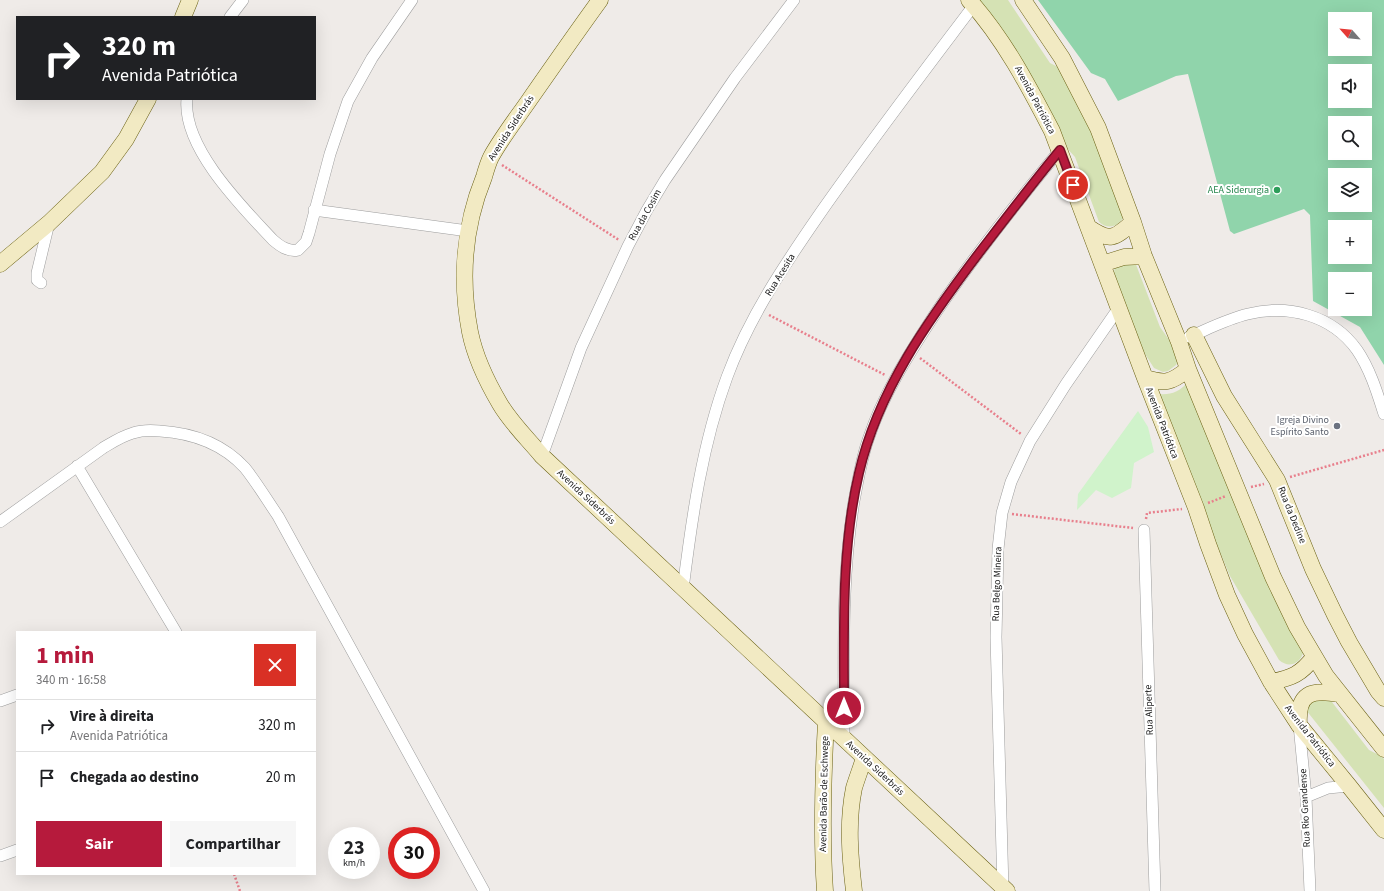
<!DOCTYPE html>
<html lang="pt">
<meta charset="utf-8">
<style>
:root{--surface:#fff;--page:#f6f6f6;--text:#202124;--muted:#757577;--line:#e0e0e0;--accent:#b61a3c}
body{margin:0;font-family:"Source Sans 3",sans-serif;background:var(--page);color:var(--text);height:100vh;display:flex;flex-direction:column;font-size:15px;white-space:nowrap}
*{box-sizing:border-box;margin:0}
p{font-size:13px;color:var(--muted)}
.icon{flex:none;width:22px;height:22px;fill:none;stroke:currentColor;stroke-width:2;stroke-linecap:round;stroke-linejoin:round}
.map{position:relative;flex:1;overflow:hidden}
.side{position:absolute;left:16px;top:631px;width:300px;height:244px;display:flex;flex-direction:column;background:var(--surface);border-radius:0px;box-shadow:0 4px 16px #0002}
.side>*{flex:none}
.guide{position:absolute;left:16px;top:16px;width:300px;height:84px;border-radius:0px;box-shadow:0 4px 16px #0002;background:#202124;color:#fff;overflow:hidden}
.needle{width:26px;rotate:297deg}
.fabs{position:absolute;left:1328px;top:12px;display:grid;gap:8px}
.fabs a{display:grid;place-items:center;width:44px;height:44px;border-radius:0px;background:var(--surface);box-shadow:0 4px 16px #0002;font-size:20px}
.speed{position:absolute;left:328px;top:827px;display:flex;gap:8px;font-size:20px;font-weight:700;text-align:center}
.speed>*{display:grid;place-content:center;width:52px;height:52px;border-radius:50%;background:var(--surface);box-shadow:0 4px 16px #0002;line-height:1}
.speed small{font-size:10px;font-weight:400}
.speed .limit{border:6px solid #d22;background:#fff;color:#111}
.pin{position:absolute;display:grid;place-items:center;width:34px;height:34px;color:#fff;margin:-17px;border:2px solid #fff;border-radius:50%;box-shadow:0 1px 4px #0007}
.me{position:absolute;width:44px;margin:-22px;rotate:0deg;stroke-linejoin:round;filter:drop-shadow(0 0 3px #0008)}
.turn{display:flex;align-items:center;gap:14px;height:84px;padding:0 20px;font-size:18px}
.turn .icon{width:52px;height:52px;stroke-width:2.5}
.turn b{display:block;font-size:28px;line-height:34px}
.round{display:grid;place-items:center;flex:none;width:42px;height:42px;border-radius:0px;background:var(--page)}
.head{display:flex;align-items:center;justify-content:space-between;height:68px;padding:0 20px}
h1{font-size:24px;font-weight:700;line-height:30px;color:var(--accent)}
.action{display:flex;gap:8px;margin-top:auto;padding:8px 20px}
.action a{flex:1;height:46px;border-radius:0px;background:var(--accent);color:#fff;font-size:16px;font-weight:700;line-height:46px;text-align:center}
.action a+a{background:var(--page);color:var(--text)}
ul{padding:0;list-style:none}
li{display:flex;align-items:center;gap:12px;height:52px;padding:0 20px;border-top:1px solid var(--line)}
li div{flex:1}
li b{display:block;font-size:15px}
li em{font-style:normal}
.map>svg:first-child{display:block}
</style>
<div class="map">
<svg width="1384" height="891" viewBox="0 0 1384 891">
<rect width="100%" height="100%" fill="#efebe8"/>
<path fill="#d5e2b4" d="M 976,0 L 1008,0 L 1050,63 L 1064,70 L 1082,108 L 1124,216 C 1119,227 1108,230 1099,222 L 1075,157 L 1064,145 Z
M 1135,262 L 1160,327 L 1177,351 L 1178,361 L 1176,365 L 1168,371 L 1163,372 L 1154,368 L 1145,354 L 1138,340 L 1114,273 L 1115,265 Z
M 1187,383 L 1303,653 C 1299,665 1288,668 1279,660 L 1230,576 L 1199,502 L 1159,394 C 1171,395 1179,392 1187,383 Z
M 1325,693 L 1369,750 L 1381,756 L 1384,759 L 1384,808 L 1306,710 L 1305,702 Z"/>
<path fill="#d0f3cb" d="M 1138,411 L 1148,427 L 1154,452 L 1134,463 L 1131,488 L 1112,498 L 1096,490 L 1077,510 L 1078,494 Z"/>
<path fill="#90d4ab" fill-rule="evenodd" d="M 1038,0 L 1384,0 L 1384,365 L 1360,327 L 1313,301 L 1310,215 L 1304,209 L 1234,234 L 1230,231 L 1188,74 L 1176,76 L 1118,101 L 1105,79 L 1091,73 ZM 1335,19 L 1365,19 L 1365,49 L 1335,49 ZM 1335,71 L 1365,71 L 1365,101 L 1335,101 ZM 1335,123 L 1365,123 L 1365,153 L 1335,153 ZM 1335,175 L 1365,175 L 1365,205 L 1335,205 ZM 1335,227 L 1365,227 L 1365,257 L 1335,257 ZM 1335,279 L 1365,279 L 1365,309 L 1335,309 Z"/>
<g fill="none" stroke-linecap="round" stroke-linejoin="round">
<g stroke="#9d9d9d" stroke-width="12">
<path id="street" d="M 230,17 L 243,0
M 187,99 C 182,147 242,207 273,240 C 280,246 288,252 298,250 L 306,242 L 309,233 L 330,154 L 348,101 L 372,58 L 412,0
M 314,210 L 468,231
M 41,283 L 37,280 L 37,273 L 49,223
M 1189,337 C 1208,329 1227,319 1248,314 C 1288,304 1332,315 1357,350 C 1370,369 1377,392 1384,414
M 542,456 L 581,348 L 628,246 L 647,210 L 665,180 L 735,78 L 794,0
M 77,466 L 176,632
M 0,522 L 103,448 C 113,442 122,436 133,433 C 142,430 151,430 160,431 C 192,433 223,444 245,468 C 257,483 267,500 278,516 L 484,891
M 1144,530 L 1155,891
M 683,589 C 692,517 702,445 727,377 C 749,317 785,264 821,212 C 870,142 922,74 974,5
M 0,701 L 17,695
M 1299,725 L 1306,797 L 1310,891
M 844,739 C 844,660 841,579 854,501 C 858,481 861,460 868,440 C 883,394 910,352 937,311 C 975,255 1017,202 1060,150
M 1306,797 L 1328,788 L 1349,786
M 0,856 L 17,850
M 1003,889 L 996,637 L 998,549 L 1002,513 L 1011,482 L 1030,441 L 1066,384 L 1118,309"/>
</g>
<g stroke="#6a6113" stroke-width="17">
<path id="secondary" d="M 600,0 C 576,33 553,66 530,99 C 517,118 502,137 491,157 C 488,163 486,170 484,177 C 464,226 460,280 470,332 C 475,357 487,382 500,404 C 511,423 528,439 542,456 L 1007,891
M 969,0 C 1004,39 1028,85 1052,131 L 1145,378 L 1196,508 L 1208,544 L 1227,595 L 1245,634 L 1271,682 L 1299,725 L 1349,786 L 1384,830
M 1023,0 L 1062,58 L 1098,128 L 1133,222 L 1144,256 L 1179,342 L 1188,369 L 1273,577 L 1297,627 L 1326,676 L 1384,749
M 183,17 L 190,0
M 1088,227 C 1110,242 1114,239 1133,222
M 0,264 L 49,223 L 102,172 L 126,139 L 148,99
M 1102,264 L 1124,257 L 1144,256
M 1194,335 L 1224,396 L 1277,480 L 1313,569 L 1335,615 L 1349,642 L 1378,691 L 1384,698
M 1145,378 C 1165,384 1171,383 1188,369
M 1271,682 C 1292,678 1301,674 1314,657
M 1299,725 C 1297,693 1311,689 1339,694
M 825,891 C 821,834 823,778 826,722
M 854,891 C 850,857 847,822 854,788 C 857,778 861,768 864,758"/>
</g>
<path stroke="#e87f8c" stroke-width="2.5" stroke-dasharray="2 2" stroke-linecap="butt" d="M 502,165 L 619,240
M 769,315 L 885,375
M 920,358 L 1021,434
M 1290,477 L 1384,450
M 1251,487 L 1264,484
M 1208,503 L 1226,496
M 1012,514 L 1133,528
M 1146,519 L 1147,513 L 1182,509
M 234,874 L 240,891"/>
<use href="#street" stroke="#fff" stroke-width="11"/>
<use href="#secondary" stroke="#f2eac3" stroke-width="16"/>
</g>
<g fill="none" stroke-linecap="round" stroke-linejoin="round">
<g stroke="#761127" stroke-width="10">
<path id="route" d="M 844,708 C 844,630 841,549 859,473 C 878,390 929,319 979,253 C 1006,218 1032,184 1060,150 L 1073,185"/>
</g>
<use href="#route" stroke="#b61a3c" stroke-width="7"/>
</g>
<circle fill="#2e9e5b" stroke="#fff" stroke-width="1.5" cx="1277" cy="190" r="4"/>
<circle fill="#6b7280" stroke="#fff" stroke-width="1.5" cx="1337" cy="426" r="4"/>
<g text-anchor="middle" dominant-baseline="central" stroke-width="4" stroke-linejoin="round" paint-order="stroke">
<g font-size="10" fill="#202020" stroke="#fff">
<text transform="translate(1035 100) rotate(62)">Avenida Patriótica</text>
<text transform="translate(511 128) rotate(-57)">Avenida Siderbrás</text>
<text transform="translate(645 215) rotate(-61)">Rua da Cosim</text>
<text transform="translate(780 275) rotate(-58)">Rua Acesita</text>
<text transform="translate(1162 423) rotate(69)">Avenida Patriótica</text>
<text transform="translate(586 497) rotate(43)">Avenida Siderbrás</text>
<text transform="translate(1292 515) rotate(68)">Rua da Dedine</text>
<text transform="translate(997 584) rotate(-88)">Rua Belgo Mineira</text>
<text transform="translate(1149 710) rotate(-92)">Rua Aliperte</text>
<text transform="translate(1310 736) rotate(52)">Avenida Patriótica</text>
<text transform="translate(875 768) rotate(43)">Avenida Siderbrás</text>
<text transform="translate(824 794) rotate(-89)">Avenida Barão de Eschwege</text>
<text transform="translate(1305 808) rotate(-93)">Rua Rio Grandense</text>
</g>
<g font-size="10" fill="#27864d" stroke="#fff" text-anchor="end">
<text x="1269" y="190">AEA Siderurgia</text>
</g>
<g font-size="10" fill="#5b616d" stroke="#fff" text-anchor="end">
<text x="1329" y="420">Igreja Divino<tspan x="1329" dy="12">Espírito Santo</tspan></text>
</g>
</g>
</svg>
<div class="fabs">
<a><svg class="needle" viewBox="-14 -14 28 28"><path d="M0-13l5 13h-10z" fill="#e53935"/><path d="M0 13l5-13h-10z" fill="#757577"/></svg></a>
<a><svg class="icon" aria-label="sound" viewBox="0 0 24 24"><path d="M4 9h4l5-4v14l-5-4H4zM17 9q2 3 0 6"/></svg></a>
<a><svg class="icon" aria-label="search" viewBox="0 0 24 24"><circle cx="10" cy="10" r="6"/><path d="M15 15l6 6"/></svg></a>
<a><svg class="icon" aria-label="layers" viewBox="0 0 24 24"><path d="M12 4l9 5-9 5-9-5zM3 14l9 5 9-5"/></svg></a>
<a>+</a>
<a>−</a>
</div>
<div class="speed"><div>23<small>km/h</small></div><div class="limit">30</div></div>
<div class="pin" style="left:1073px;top:185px;background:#d93025"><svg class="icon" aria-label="arrive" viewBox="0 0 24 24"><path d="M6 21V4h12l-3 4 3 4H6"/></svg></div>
<svg class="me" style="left:844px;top:708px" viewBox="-20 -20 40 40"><circle r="17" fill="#b61a3c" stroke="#fff" stroke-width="3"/><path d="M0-11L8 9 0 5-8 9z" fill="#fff"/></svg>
<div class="guide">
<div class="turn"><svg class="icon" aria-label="right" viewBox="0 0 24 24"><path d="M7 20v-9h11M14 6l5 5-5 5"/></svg><div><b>320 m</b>Avenida Patriótica</div></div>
</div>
<section class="side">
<div class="head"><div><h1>1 min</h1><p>340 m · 16:58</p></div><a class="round" style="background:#d93025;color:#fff"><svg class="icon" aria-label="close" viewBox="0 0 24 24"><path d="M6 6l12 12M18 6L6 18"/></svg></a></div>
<ul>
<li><svg class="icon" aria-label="right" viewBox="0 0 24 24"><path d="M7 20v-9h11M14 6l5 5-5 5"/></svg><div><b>Vire à direita</b><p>Avenida Patriótica</p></div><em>320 m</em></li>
<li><svg class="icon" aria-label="arrive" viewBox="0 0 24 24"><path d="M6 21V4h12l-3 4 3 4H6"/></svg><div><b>Chegada ao destino</b></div><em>20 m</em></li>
</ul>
<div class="action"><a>Sair</a><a>Compartilhar</a></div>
</section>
</div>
